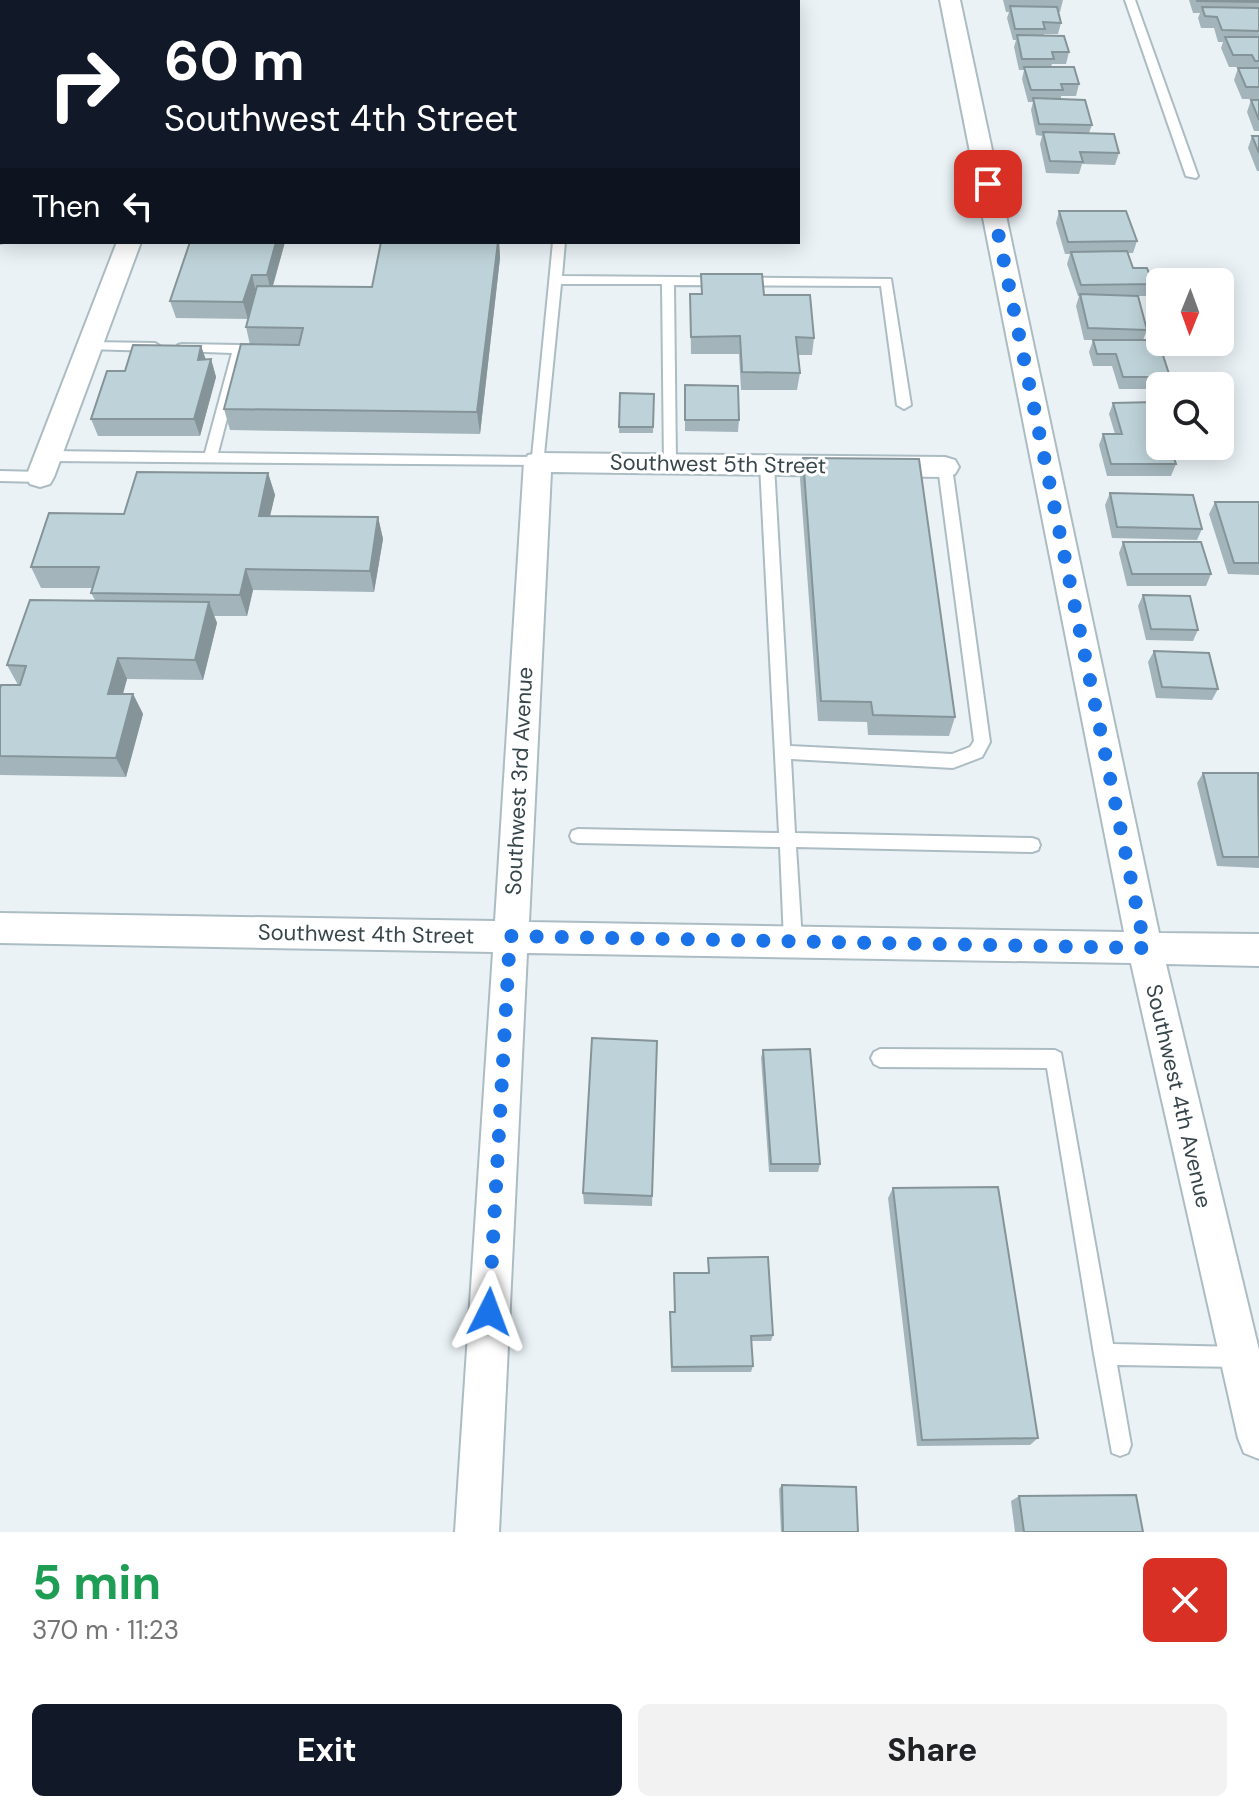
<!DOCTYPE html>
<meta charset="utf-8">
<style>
:root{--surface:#fff;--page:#f2f2f2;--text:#202124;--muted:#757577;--accent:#111827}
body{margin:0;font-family:"DM Sans",sans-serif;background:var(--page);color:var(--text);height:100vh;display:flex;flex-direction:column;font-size:30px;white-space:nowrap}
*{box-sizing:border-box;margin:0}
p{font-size:26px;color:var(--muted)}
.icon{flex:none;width:44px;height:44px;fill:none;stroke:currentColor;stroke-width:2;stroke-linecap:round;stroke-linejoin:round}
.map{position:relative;height:1532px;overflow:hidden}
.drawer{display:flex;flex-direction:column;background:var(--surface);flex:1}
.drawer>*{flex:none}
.guide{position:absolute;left:0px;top:0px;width:800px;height:244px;box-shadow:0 4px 20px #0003;background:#111827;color:#fff;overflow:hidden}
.needle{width:52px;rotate:181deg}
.controls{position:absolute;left:1146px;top:268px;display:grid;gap:16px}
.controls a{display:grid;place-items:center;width:88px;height:88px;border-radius:12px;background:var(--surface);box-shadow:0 4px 20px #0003;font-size:40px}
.pin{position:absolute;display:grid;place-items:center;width:68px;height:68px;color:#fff;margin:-34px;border-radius:16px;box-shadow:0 4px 12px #0006}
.me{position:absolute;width:88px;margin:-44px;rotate:3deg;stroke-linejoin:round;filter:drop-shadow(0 0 6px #0008)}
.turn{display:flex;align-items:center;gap:28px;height:168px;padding:0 32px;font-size:36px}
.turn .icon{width:104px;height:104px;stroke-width:2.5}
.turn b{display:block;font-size:56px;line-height:68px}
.then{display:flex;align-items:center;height:76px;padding:0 32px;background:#0003;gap:16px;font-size:30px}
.round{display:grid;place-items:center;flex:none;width:84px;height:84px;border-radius:12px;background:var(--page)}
.head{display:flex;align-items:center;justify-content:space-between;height:136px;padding:0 32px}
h1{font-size:48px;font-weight:700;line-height:60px;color:#1e9e55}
.primary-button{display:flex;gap:16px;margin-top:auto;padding:16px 32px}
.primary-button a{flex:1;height:92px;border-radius:12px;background:var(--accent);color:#fff;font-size:32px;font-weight:700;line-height:92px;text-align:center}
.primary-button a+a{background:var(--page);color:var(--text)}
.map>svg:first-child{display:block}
</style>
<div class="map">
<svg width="1259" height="1532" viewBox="0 0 1259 1532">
<rect width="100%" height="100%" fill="#eaf2f6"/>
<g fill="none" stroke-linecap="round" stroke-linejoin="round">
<g stroke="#acbcc3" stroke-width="4">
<path id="service" d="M 1125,0 L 1135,0 L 1198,176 L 1196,178 L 1186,176 Z
M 0,235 L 2,242 L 4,242 L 0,243 Z
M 553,242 L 565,242 L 562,276 L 891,279 L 911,405 L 904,409 L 897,405 L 881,286 L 674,285 L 676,464 L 674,467 L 664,467 L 662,284 L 561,284 L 543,465 L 49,461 L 42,456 L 49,451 L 205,453 L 232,353 L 178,351 L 178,345 L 182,344 L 239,345 L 245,349 L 218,453 L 532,457 Z
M 90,342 L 155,343 L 161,347 L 155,351 L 86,349 L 86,343 Z
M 767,460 L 774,465 L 790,746 L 952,754 L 970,747 L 974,741 L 938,467 L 945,462 L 952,467 L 990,742 L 982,757 L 953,768 L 791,759 L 795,833 L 1032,838 L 1038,840 L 1040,845 L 1038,850 L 1032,852 L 796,847 L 802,941 L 799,946 L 793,949 L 787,946 L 784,941 L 780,847 L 578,843 L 572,841 L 570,836 L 572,831 L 578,829 L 779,833 L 760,465 Z
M 0,471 L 40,472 L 47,477 L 40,482 L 0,481 Z
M 880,1049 L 1055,1050 L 1061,1053 L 1113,1344 L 1238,1347 L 1245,1350 L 1248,1357 L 1245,1364 L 1238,1367 L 1117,1365 L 1131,1445 L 1128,1453 L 1120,1456 L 1112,1453 L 1094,1354 L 1047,1068 L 880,1067 L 874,1064 L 871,1058 L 874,1052 Z"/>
</g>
<g stroke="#acbcc3" stroke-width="4">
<path id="minor" d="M 210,0 L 230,0 L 209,2 Z
M 940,0 L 960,0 L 1159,933 L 1259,934 L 1259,966 L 1166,964 L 1259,1350 L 1259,1459 L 1244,1453 L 1238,1438 L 1131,963 L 527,953 L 499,1532 L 455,1532 L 493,952 L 0,943 L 0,913 L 495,921 L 524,462 L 528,455 L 538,453 L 945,457 L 955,460 L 959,467 L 955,474 L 945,477 L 551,472 L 529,922 L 1124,932 Z
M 0,68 L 2,68 L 2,80 L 0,80 Z
M 117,242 L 141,242 L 54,477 L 50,484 L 40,487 L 30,484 L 26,477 Z"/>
</g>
<use href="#service" fill="#fff" fill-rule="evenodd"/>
<use href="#minor" fill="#fff" fill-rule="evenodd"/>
</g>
<path fill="#a3b5bb" d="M 0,0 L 5,0 L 5,2 L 2,2 L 2,42 L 0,42 Z
M 1003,0 L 1063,0 L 1060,12 L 1058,12 L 1061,23 L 1058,34 L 1044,34 L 1044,36 L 1069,52 L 1066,64 L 1052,64 L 1051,67 L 1079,84 L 1076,96 L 1061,96 L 1061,99 L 1092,125 L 1089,133 L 1119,153 L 1115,165 L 1082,164 L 1079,174 L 1046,173 L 1040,144 L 1042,136 L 1036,135 L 1031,110 L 1033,102 L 1028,102 L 1022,79 L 1024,70 L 1019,70 L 1014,47 L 1016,40 L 1013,40 L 1007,18 L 1009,12 L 1006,12 Z
M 1189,0 L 1259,0 L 1259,99 L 1242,99 L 1234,80 L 1238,68 L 1249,68 L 1248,67 L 1229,67 L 1221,48 L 1223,42 L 1218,42 L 1214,28 L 1201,28 L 1198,18 L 1200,13 L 1193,13 Z
M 1251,100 L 1259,100 L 1259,131 L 1254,131 L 1247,112 Z
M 0,101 L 2,101 L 2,153 L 0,153 Z
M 1252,136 L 1259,136 L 1259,171 L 1257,171 L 1248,148 Z
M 1059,211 L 1137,241 L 1133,253 L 1128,253 L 1133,268 L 1153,284 L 1148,296 L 1138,296 L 1147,330 L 1143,340 L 1170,377 L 1167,386 L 1160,386 L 1160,389 L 1119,389 L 1112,366 L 1093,366 L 1089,352 L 1093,340 L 1101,340 L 1084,340 L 1076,306 L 1079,296 L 1078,296 L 1067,264 L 1070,254 L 1065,254 L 1056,223 Z
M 190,242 L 285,242 L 273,286 L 372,287 L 381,242 L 499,242 L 500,258 L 480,434 L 230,430 L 224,409 L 250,345 L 246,327 L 248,319 L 176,318 L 170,301 Z
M 701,274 L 764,295 L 814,338 L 812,355 L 798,355 L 800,373 L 797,390 L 741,390 L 739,354 L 691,354 L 690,294 L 701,294 Z
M 201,346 L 206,360 L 211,359 L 216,377 L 200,436 L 98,436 L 91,419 L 125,371 Z
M 685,385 L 739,420 L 738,432 L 685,431 Z
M 620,393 L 654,394 L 653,433 L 619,433 Z
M 1113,403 L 1160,446 L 1181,446 L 1179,452 L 1172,452 L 1176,464 L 1171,476 L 1107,476 L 1099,445 L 1103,434 L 1115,434 L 1109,414 Z
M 803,458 L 955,717 L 949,736 L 868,735 L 867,722 L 818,721 L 800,479 Z
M 268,473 L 275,495 L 270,516 L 378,517 L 383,539 L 374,592 L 253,590 L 247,616 L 214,616 L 217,623 L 203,680 L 127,679 L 123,694 L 133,694 L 143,714 L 126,777 L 0,775 L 0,689 L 18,685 L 7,665 L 95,600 L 91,593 L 93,588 L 41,588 L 31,567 L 124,514 Z
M 1110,493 L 1202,529 L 1197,540 L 1112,538 L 1105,505 Z
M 1215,502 L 1259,502 L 1259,575 L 1228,574 L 1209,514 Z
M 1123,542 L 1211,574 L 1206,586 L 1127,586 L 1119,553 Z
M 1143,595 L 1198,630 L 1193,641 L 1146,640 L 1138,606 Z
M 1154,651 L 1218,689 L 1212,700 L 1156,698 L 1148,662 Z
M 1203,773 L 1259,777 L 1259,868 L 1217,866 L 1197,783 Z
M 657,1041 L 652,1206 L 584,1204 L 583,1193 Z
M 763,1050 L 820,1164 L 818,1172 L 769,1172 L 761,1058 Z
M 893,1188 L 1038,1438 L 1030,1445 L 917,1446 L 888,1198 Z
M 708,1258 L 773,1335 L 771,1341 L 751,1341 L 753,1366 L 751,1372 L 671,1372 L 670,1318 L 670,1312 L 674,1312 L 674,1273 L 708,1273 Z
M 782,1485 L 858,1532 L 781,1532 L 779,1489 Z
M 1019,1496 L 1143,1532 L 1015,1532 L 1011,1501 Z"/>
<path fill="#859498" d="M 276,242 L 285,242 L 271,292 L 267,275 Z
M 498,242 L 499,242 L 500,258 L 480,434 L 477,412 Z
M 252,275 L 256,292 L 248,319 L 243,302 Z
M 201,346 L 207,363 L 198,360 Z
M 211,359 L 216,377 L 200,436 L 194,419 Z
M 268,473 L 275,495 L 265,537 L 259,516 Z
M 378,517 L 383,539 L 374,592 L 370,571 Z
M 246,569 L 253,590 L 247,616 L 240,595 Z
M 209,602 L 217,623 L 203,680 L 195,660 Z
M 118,658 L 127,679 L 117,714 L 108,694 Z
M 133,694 L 143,714 L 126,777 L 116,758 Z"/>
<path fill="#bed3d9" stroke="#859498" stroke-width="2" d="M 0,0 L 4,0 L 0,7 L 2,7 L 2,30 L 0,30 Z
M 1197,0 L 1259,0 L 1259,2 L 1197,1 Z
M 1010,6 L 1057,7 L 1061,23 L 1043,22 L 1045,29 L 1015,29 Z
M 1202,7 L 1259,8 L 1259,31 L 1222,30 L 1217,17 L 1205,16 Z
M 1017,35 L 1064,36 L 1069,52 L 1052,52 L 1054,59 L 1022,59 Z
M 1225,37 L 1259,37 L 1259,61 L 1255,61 L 1252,55 L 1233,55 Z
M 1024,67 L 1074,67 L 1079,84 L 1061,84 L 1063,90 L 1031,90 Z
M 1238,68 L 1259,68 L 1259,87 L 1246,87 Z
M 1033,98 L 1085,100 L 1092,125 L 1039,124 Z
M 1251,100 L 1259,100 L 1259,120 Z
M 0,101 L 2,101 L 2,141 L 0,141 Z
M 1043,132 L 1114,134 L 1119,153 L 1080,152 L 1083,162 L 1050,161 Z
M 1252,136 L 1259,136 L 1259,153 Z
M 1059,211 L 1126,211 L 1137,241 L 1068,242 Z
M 190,242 L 276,242 L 267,275 L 252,275 L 243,302 L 170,301 Z
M 381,242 L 498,242 L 477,412 L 224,409 L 241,344 L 299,345 L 303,328 L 246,327 L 257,286 L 372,287 Z
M 1127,251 L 1133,268 L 1147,268 L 1153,284 L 1081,285 L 1071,252 Z
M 701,274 L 762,274 L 764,295 L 810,295 L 814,338 L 796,337 L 800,373 L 742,372 L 740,336 L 691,337 L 690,294 L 702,294 Z
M 1080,294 L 1138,296 L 1147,330 L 1088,328 Z
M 1093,340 L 1158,340 L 1170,377 L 1123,377 L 1116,354 L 1097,354 Z
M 133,345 L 201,346 L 198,360 L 211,359 L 194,419 L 91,419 L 107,371 L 125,371 Z
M 685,385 L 738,386 L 739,420 L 685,420 Z
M 620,393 L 654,394 L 653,427 L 619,427 Z
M 1156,402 L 1160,415 L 1160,446 L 1170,446 L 1176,464 L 1111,464 L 1103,434 L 1122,434 L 1113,403 Z
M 803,458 L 919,459 L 955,717 L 873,715 L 871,702 L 821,701 Z
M 137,472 L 268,473 L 259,516 L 378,517 L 370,571 L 246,569 L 240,595 L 91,593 L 99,567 L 31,567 L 49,513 L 124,514 Z
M 1110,493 L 1193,495 L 1202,529 L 1117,527 Z
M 1215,502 L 1259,502 L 1259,563 L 1234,563 Z
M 1123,542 L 1201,542 L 1211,574 L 1132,574 Z
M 1143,595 L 1190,596 L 1198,630 L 1151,629 Z
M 30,600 L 209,602 L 195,660 L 118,658 L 108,694 L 133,694 L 116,758 L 0,756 L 0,689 L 1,685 L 20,685 L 26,666 L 7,665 Z
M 1154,651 L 1209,653 L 1218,689 L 1162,687 Z
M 1203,773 L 1258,773 L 1259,857 L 1223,857 Z
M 592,1038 L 657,1041 L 652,1196 L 583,1193 Z
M 810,1049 L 820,1164 L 771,1164 L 763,1050 Z
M 998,1187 L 1038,1438 L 922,1440 L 893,1188 Z
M 768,1257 L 773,1335 L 751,1336 L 753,1366 L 672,1367 L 670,1312 L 675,1312 L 674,1273 L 709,1273 L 708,1258 Z
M 782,1485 L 856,1487 L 858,1532 L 783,1532 Z
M 1136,1495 L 1143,1532 L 1024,1532 L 1019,1496 Z"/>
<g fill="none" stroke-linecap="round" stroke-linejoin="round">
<path stroke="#1a73e8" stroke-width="14" stroke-dasharray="0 25.2" d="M 489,1312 L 510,936 L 1145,948 L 988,184"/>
</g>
<g text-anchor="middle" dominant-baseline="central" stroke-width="6" stroke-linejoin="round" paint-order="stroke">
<g font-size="22" fill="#37464b" stroke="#fff">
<text transform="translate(718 464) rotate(1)">Southwest 5th Street</text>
<text transform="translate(519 781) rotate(-87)">Southwest 3rd Avenue</text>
<text transform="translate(366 934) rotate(1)">Southwest 4th Street</text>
<text transform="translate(1179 1096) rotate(77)">Southwest 4th Avenue</text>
</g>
</g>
</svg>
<div class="controls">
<a><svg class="needle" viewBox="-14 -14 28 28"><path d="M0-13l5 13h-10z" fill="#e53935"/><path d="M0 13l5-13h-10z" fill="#757577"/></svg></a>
<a><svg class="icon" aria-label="search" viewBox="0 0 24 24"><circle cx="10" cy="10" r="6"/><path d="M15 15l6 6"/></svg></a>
</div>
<div class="pin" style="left:988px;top:184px;background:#d93025"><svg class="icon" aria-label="arrive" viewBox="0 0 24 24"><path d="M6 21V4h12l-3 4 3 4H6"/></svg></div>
<svg class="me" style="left:489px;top:1312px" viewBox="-20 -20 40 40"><path d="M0-17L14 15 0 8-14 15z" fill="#1a73e8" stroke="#fff" stroke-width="4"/></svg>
<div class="guide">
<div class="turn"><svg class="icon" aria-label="right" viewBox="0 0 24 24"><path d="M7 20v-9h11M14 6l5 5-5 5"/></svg><div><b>60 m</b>Southwest 4th Street</div></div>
<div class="then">Then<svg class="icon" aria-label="left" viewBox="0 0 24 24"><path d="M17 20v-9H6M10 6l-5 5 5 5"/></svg></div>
</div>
</div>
<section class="drawer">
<div class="head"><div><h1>5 min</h1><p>370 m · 11:23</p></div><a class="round" style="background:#d93025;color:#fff"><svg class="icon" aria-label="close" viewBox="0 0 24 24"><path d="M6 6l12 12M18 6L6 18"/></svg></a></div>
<div class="primary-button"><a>Exit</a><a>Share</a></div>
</section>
